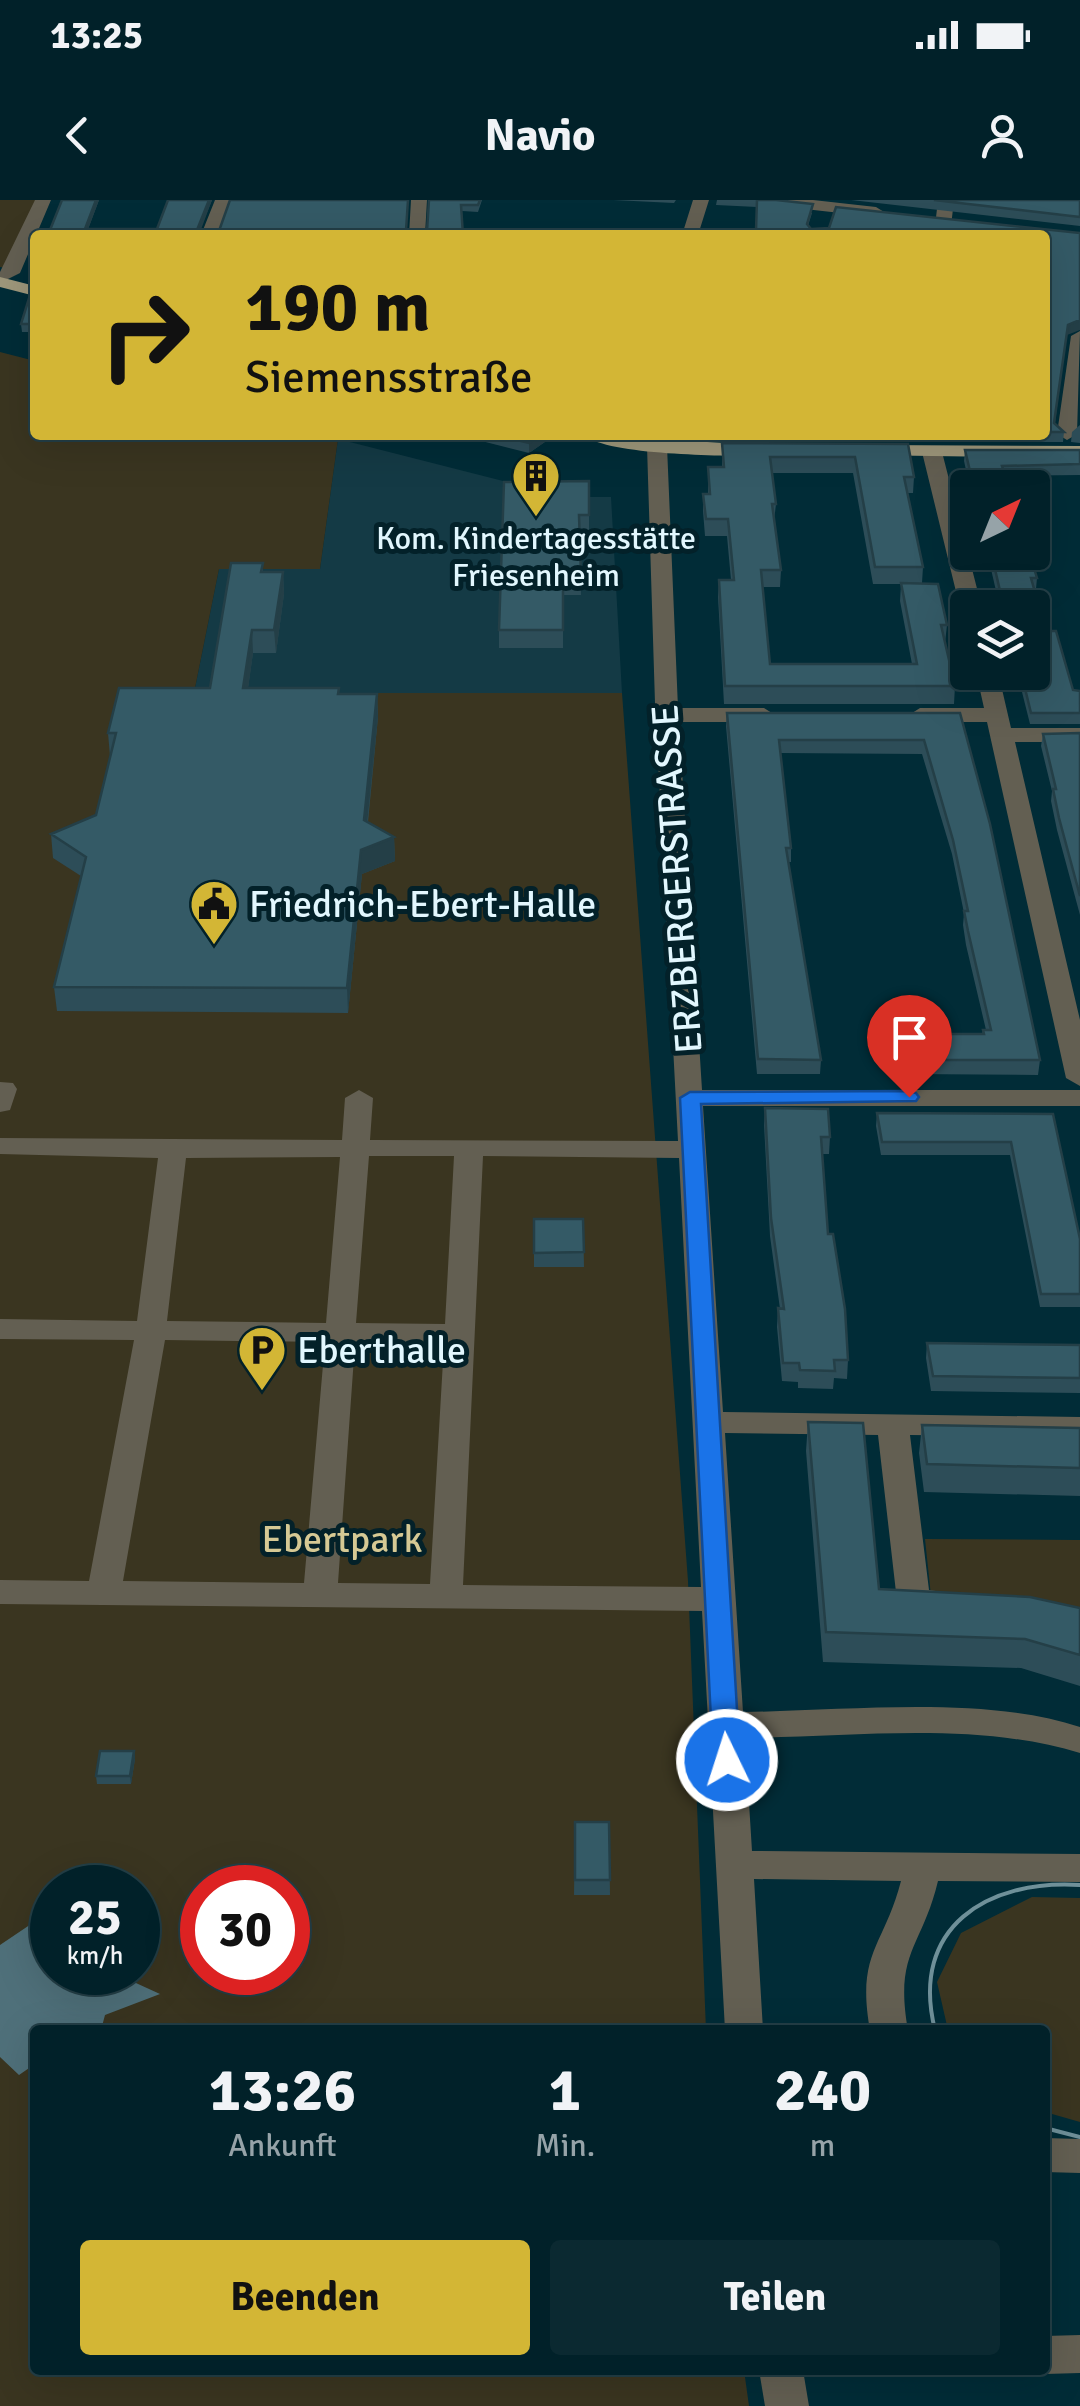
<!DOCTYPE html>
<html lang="de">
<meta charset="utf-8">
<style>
:root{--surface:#012129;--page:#0b2931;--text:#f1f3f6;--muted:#96a3a8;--line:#233e46;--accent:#d3b635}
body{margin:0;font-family:Signika,sans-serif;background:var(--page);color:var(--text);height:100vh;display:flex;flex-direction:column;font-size:38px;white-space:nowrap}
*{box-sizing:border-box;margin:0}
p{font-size:32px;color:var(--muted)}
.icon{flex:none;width:55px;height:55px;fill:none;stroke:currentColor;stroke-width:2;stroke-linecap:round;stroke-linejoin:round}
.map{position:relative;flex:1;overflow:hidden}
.sheet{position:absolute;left:30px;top:1825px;width:1020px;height:350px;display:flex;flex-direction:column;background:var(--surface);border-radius:10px;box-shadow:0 10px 40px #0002,0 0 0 2px var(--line)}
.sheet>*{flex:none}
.guide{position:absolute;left:30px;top:30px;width:1020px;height:210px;border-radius:10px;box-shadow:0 10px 40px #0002,0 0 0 2px var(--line);background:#d3b635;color:#111;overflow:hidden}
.needle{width:65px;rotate:43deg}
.controls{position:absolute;left:950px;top:270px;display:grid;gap:20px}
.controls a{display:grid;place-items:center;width:100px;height:100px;border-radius:10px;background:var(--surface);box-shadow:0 10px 40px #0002,0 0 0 2px var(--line);font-size:50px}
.speed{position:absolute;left:30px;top:1665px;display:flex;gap:20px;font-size:50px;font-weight:700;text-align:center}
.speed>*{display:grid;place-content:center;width:130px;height:130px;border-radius:50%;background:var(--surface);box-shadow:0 10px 40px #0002,0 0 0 2px var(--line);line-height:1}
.speed small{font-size:25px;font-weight:400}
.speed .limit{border:15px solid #d22;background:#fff;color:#111}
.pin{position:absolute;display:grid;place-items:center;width:85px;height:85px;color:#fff;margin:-102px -42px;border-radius:50% 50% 50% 0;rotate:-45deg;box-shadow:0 0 10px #0007}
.pin .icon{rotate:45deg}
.me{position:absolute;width:110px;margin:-55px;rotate:356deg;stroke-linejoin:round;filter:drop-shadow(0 0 8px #0008)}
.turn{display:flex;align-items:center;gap:35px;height:210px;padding:0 50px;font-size:45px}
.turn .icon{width:130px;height:130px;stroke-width:2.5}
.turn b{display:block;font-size:70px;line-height:85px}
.eta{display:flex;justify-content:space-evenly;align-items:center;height:170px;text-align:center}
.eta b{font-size:60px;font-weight:800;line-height:70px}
.action{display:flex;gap:20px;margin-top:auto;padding:20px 50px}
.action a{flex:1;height:115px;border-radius:10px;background:var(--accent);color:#111;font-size:40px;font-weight:800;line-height:115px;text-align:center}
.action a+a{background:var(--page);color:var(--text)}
.status{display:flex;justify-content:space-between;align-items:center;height:70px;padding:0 50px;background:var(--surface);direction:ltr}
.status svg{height:28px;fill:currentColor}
header{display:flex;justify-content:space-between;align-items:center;height:130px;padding:0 50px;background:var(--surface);font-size:45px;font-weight:800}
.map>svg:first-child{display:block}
</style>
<div class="status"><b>13:25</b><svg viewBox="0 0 49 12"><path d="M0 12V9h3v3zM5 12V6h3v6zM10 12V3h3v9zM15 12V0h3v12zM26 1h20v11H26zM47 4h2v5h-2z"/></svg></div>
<header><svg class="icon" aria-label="back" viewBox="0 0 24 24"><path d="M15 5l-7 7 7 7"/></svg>Navio<svg class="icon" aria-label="person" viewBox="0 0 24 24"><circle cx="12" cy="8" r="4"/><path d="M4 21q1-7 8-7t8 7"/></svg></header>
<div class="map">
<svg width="1080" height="2206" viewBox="0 0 1080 2206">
<rect width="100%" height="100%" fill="#012c37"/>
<path fill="#143a45" d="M 338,239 L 566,297 L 611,297 L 622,493 L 194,493 L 219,369 L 320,369 Z"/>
<path fill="#3a3520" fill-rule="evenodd" d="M 0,0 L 37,0 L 6,68 L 0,67 Z
M 0,152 L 35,161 L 35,235 L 321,235 L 338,239 L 320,369 L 219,369 L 194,493 L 622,493 L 688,1381 L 706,1830 L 35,1830 L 35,2170 L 744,2170 L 749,2206 L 0,2206 ZM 52,1688 L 138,1688 L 138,1772 L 52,1772 ZM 202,1688 L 288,1688 L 288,1772 L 202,1772 Z
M 925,1339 L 1080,1340 L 1080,1414 L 931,1396 Z
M 1032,1697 L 1080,1698 L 1080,1922 L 1045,1912 L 1045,1830 L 948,1830 L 937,1782 L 961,1733 Z"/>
<path fill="#4f707a" d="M 46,1714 L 52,1719 L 52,1772 L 114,1773 L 160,1794 L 105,1815 L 101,1830 L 35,1830 L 35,1864 L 19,1875 L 0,1857 L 0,1745 Z"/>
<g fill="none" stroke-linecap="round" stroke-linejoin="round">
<path fill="#635f52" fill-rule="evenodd" d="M 35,0 L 51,0 L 20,73 L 0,83 L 0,72 Z
M 215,0 L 231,0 L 217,35 L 201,35 Z
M 411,0 L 427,0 L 425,35 L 409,35 Z
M 693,0 L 709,0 L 698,35 L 682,35 Z
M 761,0 L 813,0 L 876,7 L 884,12 L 876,17 L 769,5 Z
M 938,0 L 954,0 L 950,35 L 934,35 Z
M 1080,131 L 1077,234 L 1067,240 L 1057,234 L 1071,136 Z
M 657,240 L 667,246 L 678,508 L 764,508 L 775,515 L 764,522 L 679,522 L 702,890 L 1080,890 L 1080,906 L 703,906 L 723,1212 L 1080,1217 L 1080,1237 L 910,1235 L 929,1390 L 956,1394 L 961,1402 L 956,1410 C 938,1416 920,1415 902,1409 L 897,1401 L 878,1235 L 725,1233 L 743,1512 C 847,1511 983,1495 1080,1527 L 1080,1553 C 976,1521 853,1537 745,1538 L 752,1651 L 1080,1654 L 1080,1682 L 938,1681 C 922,1748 894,1752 908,1830 L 870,1830 C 856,1752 884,1747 901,1681 L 754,1679 L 763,1830 L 725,1830 L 702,1411 L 0,1404 L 0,1380 L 89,1381 L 134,1140 L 0,1139 L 0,1119 L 137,1121 L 158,958 L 0,954 L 0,938 L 342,940 L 345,898 L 359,890 L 373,898 L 370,940 L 678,941 L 655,503 L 647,246 ZM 369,956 L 454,956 L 445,1124 L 356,1123 ZM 483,956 L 679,958 L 701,1387 L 463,1385 ZM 340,957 L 326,1123 L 167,1121 L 186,958 ZM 165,1140 L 325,1142 L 304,1383 L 123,1381 ZM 355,1143 L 444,1144 L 430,1384 L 338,1383 Z
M 932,246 L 942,252 L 982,408 L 968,408 L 968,414 L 960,408 L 922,252 Z
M 976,472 L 998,472 L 1011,528 L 1080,528 L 1080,542 L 1015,542 L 1080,820 L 1080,886 L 1066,878 L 987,522 L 920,522 L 909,515 L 920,508 L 984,508 Z
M 0,882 L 13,883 L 17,889 L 10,910 L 0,912 Z
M 1045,1938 L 1080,1939 L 1080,1973 L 1045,1972 Z
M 1080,2135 L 1080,2173 L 1045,2174 L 1033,2170 L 1045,2170 L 1045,2136 Z
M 759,2170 L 803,2170 L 809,2206 L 765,2206 Z"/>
<path fill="#9e977b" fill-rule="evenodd" d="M 0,77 L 35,86 L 35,96 L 0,87 Z
M 584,235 L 760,245 L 770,251 L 760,257 C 723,255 609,256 584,235 Z
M 871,245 L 1080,246 L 1080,258 L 864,255 L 861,251 Z"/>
<path stroke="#6f9099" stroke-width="4" d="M 935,1830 C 909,1727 988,1679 1080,1685
M 1045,1928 L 1080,1937"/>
</g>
<path fill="#2d4d58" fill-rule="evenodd" d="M 99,0 L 88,29 L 157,29 L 168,0 L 212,0 L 200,30 L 219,31 L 427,31 L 429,0 L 482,0 L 478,12 L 462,11 L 463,35 L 48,35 Z
M 613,0 L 676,0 L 674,3 Z
M 717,0 L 776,0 L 812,13 L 808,26 L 811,29 L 1080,33 L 1055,223 L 1064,232 L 1063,242 L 959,242 L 957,235 L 1045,235 L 1045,35 L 756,35 L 757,7 L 716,5 Z
M 851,0 L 1080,0 L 1080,26 Z
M 35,90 L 35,132 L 22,132 L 21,124 Z
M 1080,225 L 1080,243 L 1071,242 L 1072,232 Z
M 458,235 L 555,235 L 529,253 Z
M 719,235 L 903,235 L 903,241 L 720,240 Z
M 722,243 L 908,244 L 914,277 L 913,293 L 908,293 L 923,367 L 922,383 L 947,425 L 945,443 L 955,486 L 954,504 L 724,504 L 718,397 L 719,380 L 731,380 L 727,336 L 705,336 L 703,311 L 703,294 L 708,294 L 708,267 L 722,267 ZM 772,273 L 853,273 L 873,384 L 901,384 L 900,401 L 912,464 L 770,464 L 763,387 L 780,387 L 781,370 L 774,321 L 776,304 Z
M 965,250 L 1080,250 L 1080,275 L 1005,276 L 1009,288 L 970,288 L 964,261 Z
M 589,281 L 589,333 L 580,333 L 581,395 L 563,395 L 563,448 L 499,448 L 499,430 Z
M 987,352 L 1029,352 L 1037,378 L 1036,389 L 1034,389 L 1046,431 L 1073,490 L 1080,491 L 1080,524 L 1030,524 L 1017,472 L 1032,472 L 1032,408 L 1000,408 Z
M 263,363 L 263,372 L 283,372 L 284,394 L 276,453 L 253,453 L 248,488 L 339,488 L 339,494 L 377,494 L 378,517 L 368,622 L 394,637 L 395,661 L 362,674 L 348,813 L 57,811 L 54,787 L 81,676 L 53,658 L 51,634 L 96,615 L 110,556 L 108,533 L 210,488 Z
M 727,513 L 960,513 L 1040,860 L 1038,875 L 906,874 L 904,848 L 906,834 L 982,834 L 983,830 L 986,830 L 966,745 L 963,725 L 964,713 L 952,654 L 922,554 L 780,553 L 791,648 L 791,662 L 788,662 L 821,860 L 820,874 L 757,874 L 726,526 Z
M 1080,533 L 1080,715 L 1057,630 L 1051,601 L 1052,591 L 1041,546 L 1043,534 Z
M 765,908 L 830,937 L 829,954 L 822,954 L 828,1034 L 848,1160 L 847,1179 L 834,1178 L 833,1189 L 798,1188 L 798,1182 L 782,1181 L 777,1127 L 778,1108 L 780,1109 L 770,1036 L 764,925 Z
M 877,913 L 1053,914 L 1080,1039 L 1080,1107 L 1040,1107 L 1010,955 L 881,955 L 876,926 Z
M 534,1019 L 583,1019 L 584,1067 L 534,1067 Z
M 927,1143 L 1080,1145 L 1080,1193 L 931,1191 L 926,1158 Z
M 808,1222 L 879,1389 L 1080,1408 L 1080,1486 L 1021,1468 L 823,1462 L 806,1251 Z
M 922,1225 L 1080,1228 L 1080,1296 L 924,1292 L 919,1253 Z
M 134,1551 L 135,1559 L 131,1584 L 97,1584 L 96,1576 Z
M 575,1622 L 609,1622 L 610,1695 L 574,1695 Z"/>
<path fill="#243f47" d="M 96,0 L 99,0 L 86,35 L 85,29 Z
M 209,0 L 212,0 L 199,35 L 197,30 Z
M 1080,120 L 1080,130 L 1067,135 L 1053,233 L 1068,125 Z
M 541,235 L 555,235 L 529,253 L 529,243 Z
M 283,372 L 284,394 L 276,453 L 274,430 Z
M 252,430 L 253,453 L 245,511 L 243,488 Z
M 377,494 L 378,517 L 365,644 L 364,620 Z
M 394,637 L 395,661 L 362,674 L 348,813 L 347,788 L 361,650 Z
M 134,1551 L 135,1559 L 131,1584 L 130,1576 Z"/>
<path fill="#345a66" stroke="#243f47" stroke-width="2.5" d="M 62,0 L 96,0 L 85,29 L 157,29 L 168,0 L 209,0 L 197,30 L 219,31 L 230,0 L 408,0 L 406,31 L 427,31 L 429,0 L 480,0 L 478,5 L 461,5 L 463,35 L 48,35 Z
M 757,0 L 776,0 L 813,4 L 807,24 L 811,29 L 829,28 L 836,7 L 1080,33 L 1080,120 L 1068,125 L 1054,223 L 1064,232 L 1045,232 L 1045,35 L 828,35 L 756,30 Z
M 934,0 L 1080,0 L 1080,17 Z
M 35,90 L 35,124 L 21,124 L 31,92 Z
M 495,235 L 541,235 L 529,243 Z
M 722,243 L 908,244 L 914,277 L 904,277 L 923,367 L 875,367 L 855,257 L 770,257 L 776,304 L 772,304 L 781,370 L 761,370 L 770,464 L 917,464 L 901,383 L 938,384 L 947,425 L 941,425 L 955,486 L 725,486 L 719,380 L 734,380 L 728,319 L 706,319 L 703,294 L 710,294 L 708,267 L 724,267 Z
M 965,250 L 1080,250 L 1080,264 L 1002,266 L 1009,288 L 974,288 Z
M 589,281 L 589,315 L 579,315 L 581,377 L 563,377 L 563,430 L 499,430 L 504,282 Z
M 991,352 L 1029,352 L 1037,378 L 1031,378 L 1046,431 L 1056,431 L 1073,490 L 1080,491 L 1080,513 L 1031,513 L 1021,472 L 1032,472 L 1032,408 L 1004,408 Z
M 231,363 L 263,363 L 261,372 L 283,372 L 274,430 L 252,430 L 243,488 L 339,488 L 338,494 L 377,494 L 364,620 L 394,637 L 361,650 L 347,788 L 54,787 L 86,657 L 51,634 L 96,615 L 116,533 L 108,533 L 119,488 L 210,488 Z
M 727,513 L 960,513 L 990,624 L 1040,860 L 907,860 L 906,834 L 984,834 L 983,830 L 991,830 L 968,731 L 964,711 L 968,711 L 953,640 L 924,540 L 779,540 L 791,648 L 786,648 L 821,860 L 758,859 Z
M 1080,533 L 1080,696 L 1059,618 L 1053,589 L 1056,589 L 1043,534 Z
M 765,908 L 828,909 L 830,937 L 821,937 L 828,1034 L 833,1034 L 845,1109 L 848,1160 L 834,1160 L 835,1171 L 800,1170 L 799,1163 L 783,1163 L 778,1108 L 784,1109 L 771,1018 Z
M 877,913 L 1053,914 L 1080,1039 L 1080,1094 L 1041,1094 L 1011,942 L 882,942 Z
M 534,1019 L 583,1019 L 584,1052 L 534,1053 Z
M 927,1143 L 1080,1145 L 1080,1178 L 933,1176 Z
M 808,1222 L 863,1223 L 879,1389 L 1030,1397 L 1080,1408 L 1080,1455 L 1025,1439 L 826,1432 Z
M 922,1225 L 1080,1228 L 1080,1268 L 927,1264 Z
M 100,1551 L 134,1551 L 130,1576 L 96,1576 Z
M 575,1622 L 609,1622 L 610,1680 L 575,1680 Z"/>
<path fill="#1a73e8" stroke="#114b97" stroke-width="2.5" d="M 909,891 L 916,893 L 919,897 L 916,901 L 701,904 L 740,1560 L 736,1567 L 717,1567 L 713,1560 L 680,898 L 690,892 Z"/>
<defs>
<g id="building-pin" transform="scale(2.5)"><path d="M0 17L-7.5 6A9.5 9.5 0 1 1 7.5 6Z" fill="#d3b635" stroke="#032129"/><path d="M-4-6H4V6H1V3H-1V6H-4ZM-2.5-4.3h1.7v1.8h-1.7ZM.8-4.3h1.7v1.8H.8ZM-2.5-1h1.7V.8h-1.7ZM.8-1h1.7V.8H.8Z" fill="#111"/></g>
<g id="civic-pin" transform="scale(2.5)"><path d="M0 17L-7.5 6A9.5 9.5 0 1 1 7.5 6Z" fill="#d3b635" stroke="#032129"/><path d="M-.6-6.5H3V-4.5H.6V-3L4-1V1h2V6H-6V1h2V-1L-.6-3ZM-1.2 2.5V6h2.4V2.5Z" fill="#111"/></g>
<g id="parking-pin" transform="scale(2.5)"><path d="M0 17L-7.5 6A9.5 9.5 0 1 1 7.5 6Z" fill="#d3b635" stroke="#032129"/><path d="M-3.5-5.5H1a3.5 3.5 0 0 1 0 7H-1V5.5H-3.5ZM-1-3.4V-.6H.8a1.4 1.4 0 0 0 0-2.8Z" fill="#111"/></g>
</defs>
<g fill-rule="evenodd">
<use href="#building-pin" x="536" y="276"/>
<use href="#civic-pin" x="214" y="704"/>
<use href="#parking-pin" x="262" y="1150"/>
</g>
<g text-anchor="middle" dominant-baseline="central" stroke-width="10" stroke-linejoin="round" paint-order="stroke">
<g font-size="32" fill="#e2f7fe" stroke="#032129">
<text x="536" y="338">Kom. Kindertagesstätte<tspan x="536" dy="37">Friesenheim</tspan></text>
</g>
<g font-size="38" fill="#e2f7fe" stroke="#032129">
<text transform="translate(677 679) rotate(-94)">ERZBERGERSTRASSE</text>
</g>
<g font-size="38" fill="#e2f7fe" stroke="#032129" text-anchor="start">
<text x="249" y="704">Friedrich-Ebert-Halle</text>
<text x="297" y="1150">Eberthalle</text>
</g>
<g font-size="38" fill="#d6c994" stroke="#032129">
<text x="342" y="1339">Ebertpark</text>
</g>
</g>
</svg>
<div class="controls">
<a><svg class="needle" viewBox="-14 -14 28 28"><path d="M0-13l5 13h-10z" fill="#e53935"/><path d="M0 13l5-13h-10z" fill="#96a3a8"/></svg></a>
<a><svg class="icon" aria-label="layers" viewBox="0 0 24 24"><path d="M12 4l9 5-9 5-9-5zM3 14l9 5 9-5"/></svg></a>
</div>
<div class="speed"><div>25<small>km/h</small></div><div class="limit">30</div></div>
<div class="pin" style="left:909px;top:897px;background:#d93025"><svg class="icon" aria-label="arrive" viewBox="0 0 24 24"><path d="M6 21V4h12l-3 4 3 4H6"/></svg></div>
<svg class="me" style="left:727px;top:1560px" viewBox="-20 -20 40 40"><circle r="17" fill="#1a73e8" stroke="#fff" stroke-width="3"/><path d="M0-11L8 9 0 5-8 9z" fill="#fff"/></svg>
<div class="guide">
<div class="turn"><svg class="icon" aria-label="right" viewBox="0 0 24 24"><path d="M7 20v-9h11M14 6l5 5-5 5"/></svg><div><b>190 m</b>Siemensstraße</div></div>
</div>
<section class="sheet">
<div class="eta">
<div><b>13:26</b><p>Ankunft</p></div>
<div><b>1</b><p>Min.</p></div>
<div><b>240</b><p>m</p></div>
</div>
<div class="action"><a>Beenden</a><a>Teilen</a></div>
</section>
</div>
